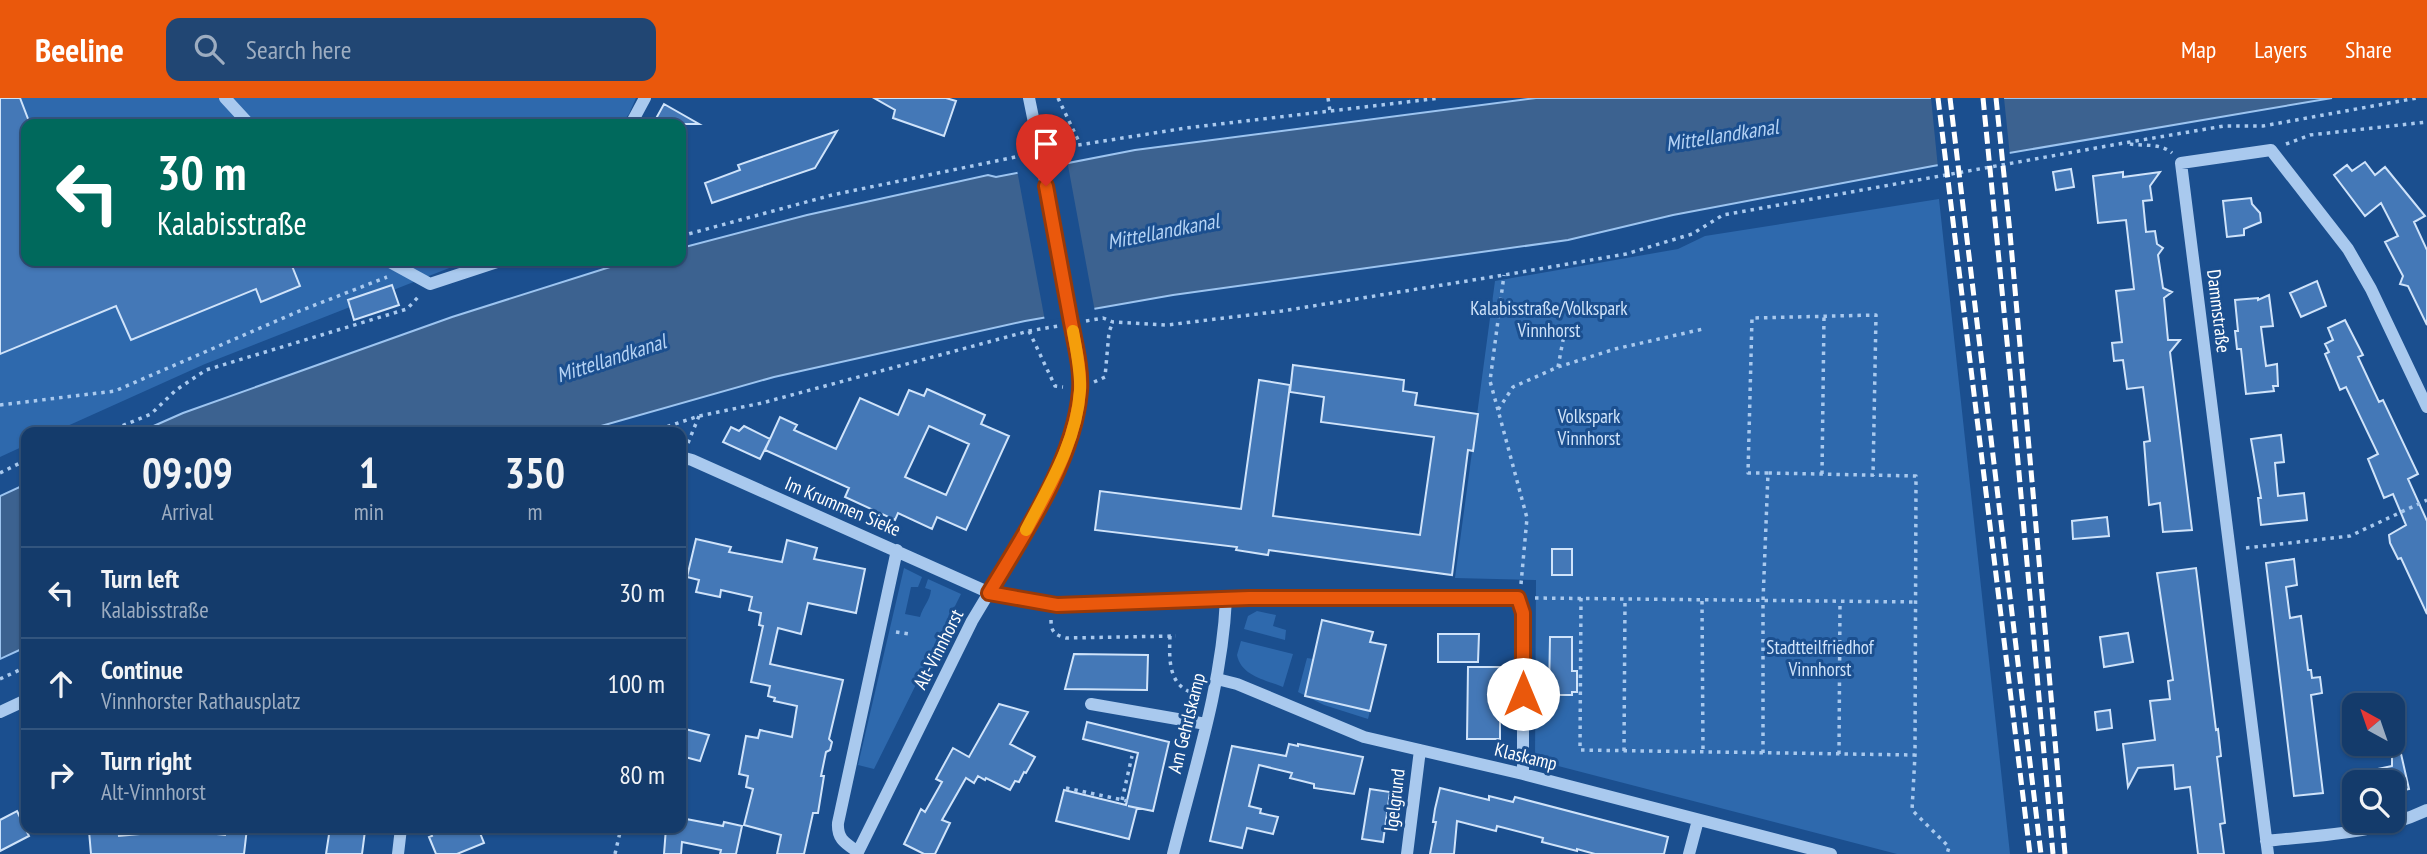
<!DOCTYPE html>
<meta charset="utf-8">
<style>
:root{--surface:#143b6b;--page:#214673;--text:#f1f3f6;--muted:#9dadc1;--line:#33557e;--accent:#ea580c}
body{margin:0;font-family:"PT Sans Narrow",sans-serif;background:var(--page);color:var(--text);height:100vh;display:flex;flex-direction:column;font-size:26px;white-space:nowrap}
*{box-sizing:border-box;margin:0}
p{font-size:23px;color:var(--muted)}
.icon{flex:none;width:38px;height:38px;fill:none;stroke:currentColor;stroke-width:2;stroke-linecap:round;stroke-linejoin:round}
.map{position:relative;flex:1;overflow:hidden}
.sheet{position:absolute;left:21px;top:329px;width:665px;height:406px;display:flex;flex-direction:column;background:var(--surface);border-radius:14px;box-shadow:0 2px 5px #0004,0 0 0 2px var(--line)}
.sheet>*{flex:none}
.hud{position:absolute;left:21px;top:21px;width:665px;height:147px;border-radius:14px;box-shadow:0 2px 5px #0004,0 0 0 2px var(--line);background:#00695c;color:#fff;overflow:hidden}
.needle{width:46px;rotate:320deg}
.controls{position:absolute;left:2342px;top:595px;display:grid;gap:14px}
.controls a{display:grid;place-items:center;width:63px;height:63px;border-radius:14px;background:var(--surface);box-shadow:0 2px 5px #0004,0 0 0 2px var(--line);font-size:35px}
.pin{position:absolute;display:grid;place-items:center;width:60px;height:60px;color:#fff;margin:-72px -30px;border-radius:50% 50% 50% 0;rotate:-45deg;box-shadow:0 0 7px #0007}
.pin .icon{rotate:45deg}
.me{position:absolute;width:77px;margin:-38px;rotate:0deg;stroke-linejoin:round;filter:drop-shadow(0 0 5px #0008)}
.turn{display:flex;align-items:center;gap:24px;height:147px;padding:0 21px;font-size:32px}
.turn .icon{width:91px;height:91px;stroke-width:2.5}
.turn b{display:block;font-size:49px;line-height:60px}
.eta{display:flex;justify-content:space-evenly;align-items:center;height:119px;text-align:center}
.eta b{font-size:42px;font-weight:600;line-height:49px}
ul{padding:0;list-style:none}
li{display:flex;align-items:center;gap:21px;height:91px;padding:0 21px;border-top:2px solid var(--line)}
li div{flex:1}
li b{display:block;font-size:26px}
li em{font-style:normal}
header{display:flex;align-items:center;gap:42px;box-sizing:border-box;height:98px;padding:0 35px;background:var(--accent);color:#fff}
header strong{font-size:33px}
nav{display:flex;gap:38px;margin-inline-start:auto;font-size:24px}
.search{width:490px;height:63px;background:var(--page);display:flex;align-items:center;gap:18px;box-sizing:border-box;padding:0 24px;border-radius:14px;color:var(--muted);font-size:26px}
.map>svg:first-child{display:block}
</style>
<header>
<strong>Beeline</strong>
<div class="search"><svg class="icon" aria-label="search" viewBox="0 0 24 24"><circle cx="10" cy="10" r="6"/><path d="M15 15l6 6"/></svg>Search here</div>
<nav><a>Map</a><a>Layers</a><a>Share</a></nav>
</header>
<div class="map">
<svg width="2427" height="756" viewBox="0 0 2427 756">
<rect width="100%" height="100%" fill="#1b4f8f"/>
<path fill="#2e69ad" d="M 0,0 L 636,0 L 629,16 L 621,26 L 26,26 L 26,163 L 467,163 L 205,266 L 54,334 L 26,334 L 26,347 L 0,359 Z
M 1939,101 L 2010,756 L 1897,756 L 1535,662 L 1536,482 L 1455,480 L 1495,183 L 1678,151 L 1705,138 Z
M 904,470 L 922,479 L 918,489 L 911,489 L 905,516 L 920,519 C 923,508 930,503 931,492 L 925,490 L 928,481 L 961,496 L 874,671 L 858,667 Z
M 1257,513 L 1276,517 L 1273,528 L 1286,532 L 1285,542 L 1244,531 L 1248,518 Z
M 1241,543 L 1293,556 L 1283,589 C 1266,582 1241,578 1237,557 Z
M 1307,560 L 1313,561 L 1305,598 L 1370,613 L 1368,621 L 1324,607 L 1298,594 Z"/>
<path fill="#3c6290" stroke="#9cc4f0" stroke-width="2" d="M 1536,0 L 2332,0 L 1933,68 L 1673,117 L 1568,142 L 1173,197 L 1025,223 L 774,279 L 580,334 L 140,334 L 183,315 L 452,219 L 610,169 L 632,163 L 681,163 L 681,150 L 807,117 L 988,77 L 996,79 L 1135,52 Z
M 26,386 L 26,549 L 0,561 L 0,398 Z"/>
<path fill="#1b4f8f" d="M 1931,0 L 2004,0 L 2010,58 L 1938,70 Z
M 1067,62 L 1095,214 L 1045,223 L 1017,72 Z"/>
<path fill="#4478b7" stroke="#cfe3fa" stroke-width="2" fill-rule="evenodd" d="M 0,0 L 20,0 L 30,26 L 26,26 L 26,163 L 290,163 L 300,188 L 261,204 L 256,191 L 131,242 L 116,208 L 0,256 Z
M 874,0 L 946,0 L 956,3 L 944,38 L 893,20 L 895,12 Z
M 664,6 L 699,26 L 653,26 Z
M 837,33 L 815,70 L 712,105 L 705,85 L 740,72 L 738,67 Z
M 2365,64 L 2375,77 L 2385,69 L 2425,118 L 2414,124 L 2427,152 L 2427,227 L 2408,188 L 2400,186 L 2403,178 L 2385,144 L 2398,138 L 2381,105 L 2365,118 L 2334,77 L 2347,67 L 2352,73 Z
M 2071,71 L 2074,89 L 2056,92 L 2053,74 Z
M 2123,74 L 2123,79 L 2160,74 L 2150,88 L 2152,102 L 2143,103 L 2146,134 L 2155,133 L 2157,146 L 2163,150 L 2158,157 L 2163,190 L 2172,194 L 2164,200 L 2168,242 L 2180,242 L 2170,254 L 2192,432 L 2163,434 L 2160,405 L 2149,407 L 2144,344 L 2150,343 L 2143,289 L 2127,291 L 2123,262 L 2114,263 L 2112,245 L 2122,244 L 2116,193 L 2134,191 L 2126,122 L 2098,125 L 2093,78 Z
M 2251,100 L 2252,106 L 2260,115 L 2261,124 L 2244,131 L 2244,137 L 2227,139 L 2223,103 Z
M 2317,183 L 2326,208 L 2301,219 L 2290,195 Z
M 392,187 L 399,207 L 354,222 L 348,202 Z
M 2269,197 L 2273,228 L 2261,229 L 2266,268 L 2277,266 L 2278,288 L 2273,288 L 2274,293 L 2246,296 L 2241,251 L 2237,251 L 2235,233 L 2238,233 L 2235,202 L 2258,200 L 2258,202 Z
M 2345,222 L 2363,257 L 2358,259 L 2379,304 L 2383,302 L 2418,376 L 2408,381 L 2427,423 L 2427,516 L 2401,460 L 2398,461 L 2390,445 L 2389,437 L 2406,427 L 2393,396 L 2384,400 L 2368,361 L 2378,356 L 2346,289 L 2340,292 L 2325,256 L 2329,254 L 2325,246 L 2333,242 L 2328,230 Z
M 1293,267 L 1404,282 L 1403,293 L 1417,295 L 1415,307 L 1478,316 L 1473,353 L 1468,352 L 1452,477 L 1269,452 L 1268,457 L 1236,452 L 1237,449 L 1095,432 L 1100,393 L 1241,411 L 1259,282 L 1290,287 L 1273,418 L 1420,437 L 1434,339 L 1321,324 L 1324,299 L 1290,294 Z
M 927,291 L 985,317 L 981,326 L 1009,338 L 966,432 L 937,419 L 932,431 L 898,415 L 895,422 L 845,399 L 849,390 L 765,352 L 780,319 L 797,327 L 794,332 L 836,351 L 860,300 L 898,317 L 909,292 L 924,298 ZM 929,328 L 969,346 L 946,397 L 905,379 Z
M 744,328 L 770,341 L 760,361 L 723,344 L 731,329 L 739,333 Z
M 2281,337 L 2284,364 L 2275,365 L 2278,398 L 2304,395 L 2307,422 L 2261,427 L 2258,400 L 2261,400 L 2251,341 Z
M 2107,419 L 2109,438 L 2073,441 L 2072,423 Z
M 696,441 L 731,449 L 729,454 L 782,464 L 787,442 L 817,450 L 814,461 L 865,471 L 856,515 L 808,505 L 801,536 L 778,530 L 770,566 L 843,582 L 829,641 L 832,644 L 830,652 L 826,654 L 821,678 L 824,678 L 818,715 L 813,715 L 804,756 L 777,756 L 781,737 L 744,727 L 753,691 L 746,689 L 748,678 L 739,676 L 746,638 L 758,640 L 760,632 L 792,639 L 797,608 L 774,603 L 775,600 L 768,598 L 770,588 L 751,584 L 763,528 L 759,527 L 761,515 L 749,512 L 752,499 L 721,492 L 720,499 L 696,494 L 699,482 L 687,479 Z
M 1552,451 L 1572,451 L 1572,477 L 1552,477 Z
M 2294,461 L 2297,487 L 2286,489 L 2290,520 L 2301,518 L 2308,572 L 2311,572 L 2312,580 L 2320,579 L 2322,595 L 2311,597 L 2323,695 L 2294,698 L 2266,465 Z
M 2196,470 L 2216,632 L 2218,631 L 2221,658 L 2217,659 L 2225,725 L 2220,726 L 2224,756 L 2198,756 L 2190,689 L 2175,691 L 2173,667 L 2138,670 L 2128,689 L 2123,646 L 2155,642 L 2150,603 L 2170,601 L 2168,583 L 2173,582 L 2157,475 Z
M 1322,522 L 1373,534 L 1370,544 L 1386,547 L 1370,613 L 1305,598 Z
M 2128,535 L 2133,564 L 2104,569 L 2100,539 Z
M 1438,536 L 1479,536 L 1478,564 L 1438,564 Z
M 1550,539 L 1572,539 L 1572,573 L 1577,573 L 1577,594 L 1572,594 L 1572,597 L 1549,597 Z
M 1074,556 L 1148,557 L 1147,592 L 1065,591 Z
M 1468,569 L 1500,569 L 1500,641 L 1467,641 Z
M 999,606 L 1028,614 L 1010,646 L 1035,659 L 1026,675 L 1024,674 L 1019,684 L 1015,683 L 1010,692 L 986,680 L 985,682 L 978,678 L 974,685 L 966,680 L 942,722 L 950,725 L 935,756 L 924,756 L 904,746 L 921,711 L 925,714 L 942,684 L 936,681 L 953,650 L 969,659 Z
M 2110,612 L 2112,630 L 2097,632 L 2095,614 Z
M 1087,624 L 1169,644 L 1153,713 L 1128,708 L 1137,710 L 1129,741 L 1056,723 L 1064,692 L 1126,707 L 1138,655 L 1083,641 Z
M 681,630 L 709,637 L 700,663 L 681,658 Z
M 1289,646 L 1298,648 L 1298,646 L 1363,659 L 1354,696 L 1314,690 L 1314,686 L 1290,680 L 1292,675 L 1259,667 L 1249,708 L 1261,711 L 1260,715 L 1278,719 L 1273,736 L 1247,730 L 1242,750 L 1210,743 L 1232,648 L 1286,658 Z
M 2399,647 L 2409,691 L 2392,695 L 2392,684 L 2350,684 L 2349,677 L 2392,668 L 2392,648 Z
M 1440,690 L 1489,702 L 1489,698 L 1513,704 L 1515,699 L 1668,739 L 1664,756 L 1595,756 L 1577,751 L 1577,753 L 1542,744 L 1543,740 L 1497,728 L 1496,733 L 1457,723 L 1454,756 L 1430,756 L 1436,724 L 1433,724 L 1435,711 Z
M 1370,691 L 1390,694 L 1383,744 L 1362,741 Z
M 17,713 L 29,738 L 0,753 L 0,722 Z
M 681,720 L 723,728 L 724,724 L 742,728 L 736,756 L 720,756 L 721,752 L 682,744 L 681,756 L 664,756 L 666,730 L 681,730 Z
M 161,730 L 225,737 L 226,730 L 247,730 L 244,756 L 91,756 L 89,733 L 118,731 L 119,738 L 161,734 Z
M 330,730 L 365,733 L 362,756 L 326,756 Z
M 429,730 L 478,730 L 484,745 L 457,756 L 436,756 L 429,739 L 432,738 Z"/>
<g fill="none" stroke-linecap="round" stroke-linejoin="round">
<path stroke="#a9c9ee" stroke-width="3.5" stroke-dasharray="3.5 5" stroke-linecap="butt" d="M 1058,0 L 1080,46
M 1328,0 L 1330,13
M 2130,46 C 2143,48 2161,45 2172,55
M 2286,46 L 2310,37 L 2427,24
M 1053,51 L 1186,30 L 1440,0
M 681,138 L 832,97 L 1025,57
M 535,163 L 536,163
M 1086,223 L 1103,220 L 1113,224 L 1167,227 L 1282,213 L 1504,177 L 1626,156 L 1692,136 L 1723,117 L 2124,45 L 2224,28 L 2263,28 L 2417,0
M 1029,233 L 1055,288 L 1063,289
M 1558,269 L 1564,237
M 1094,284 L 1105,279 L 1109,234 L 1113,224
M 0,307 L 115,293 L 297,214 L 387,179
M 1498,312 L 1490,283 L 1504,177
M 107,334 L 151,316 L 176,292 L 206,272 L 407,211 L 420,197
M 651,334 L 699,318 L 762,305 L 1029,233 L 1058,228
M 688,345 L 699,318
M 0,375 L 26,362
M 1768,375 L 1748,375 L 1752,220 L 1876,217 L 1873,378
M 1822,376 L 1824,218
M 2246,450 L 2350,438 L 2427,402
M 1521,486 L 1527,420 L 1498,312 L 1513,289 L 1558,269 L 1615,251 L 1703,231
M 1535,500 L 1916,504
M 1581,500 L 1580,652 L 1915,657
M 1702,503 L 1703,654
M 1051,522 C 1051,534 1055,537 1066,540 L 1176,538
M 896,534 L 909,536
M 1170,538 C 1169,562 1168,590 1197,596
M 0,581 L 26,569
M 1624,653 L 1625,502
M 1763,655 L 1763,503 L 1768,375 L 1916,378 L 1915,657 L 1912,712 L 1949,749 L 1947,756
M 1839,656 L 1840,504
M 1066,690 L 1132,704
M 1122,702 L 1132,658
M 615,756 L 621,730"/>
<path stroke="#a9c9ee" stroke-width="12" d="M 225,0 L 249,26
M 1029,0 L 1037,39
M 631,26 L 645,0
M 388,163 L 430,186 L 500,163
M 681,359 L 692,362 L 990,495 L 1057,507 L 1249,500 L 1518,500 L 1523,515 L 1523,676
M 1217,581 L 1237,586 L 1364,639 L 1523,676 L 1831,756
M 1091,606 L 1206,626
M 0,614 L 26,602
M 2266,743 C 2321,737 2377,736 2427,712
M 858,754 C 845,745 837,741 838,725 L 897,452
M 398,756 L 401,730
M 857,756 L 972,523 L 1011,458 L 1051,385 L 1066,352 L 1075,324 L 1080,290 L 1073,236
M 1173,756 C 1194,672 1222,588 1226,501
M 1407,756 L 1420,652
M 1689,756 L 1698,722
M 2268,756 L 2181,65 L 2271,52 L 2348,151 L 2371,191 L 2427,309"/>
<path stroke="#fff" stroke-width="5" stroke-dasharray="12 5" stroke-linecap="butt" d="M 1938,0 L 2030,756
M 1950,0 L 2041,756
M 1983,0 L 2010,274 L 2053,756
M 1996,0 L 2010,135 L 2065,756"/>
<path stroke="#a9c9ee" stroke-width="12" d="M 1037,39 L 1073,236"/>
</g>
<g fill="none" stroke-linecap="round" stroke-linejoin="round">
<g stroke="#983908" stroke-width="18">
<path id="route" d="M 1046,88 C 1054,132 1062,175 1070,219 C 1074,242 1082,270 1080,293 C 1074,363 1025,435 989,495 L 1057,507 L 1249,500 L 1518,500 L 1523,515 L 1523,596"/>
</g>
<use href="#route" stroke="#ea580c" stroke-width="12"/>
<path stroke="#f59e0b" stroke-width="12" d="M 1026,432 C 1049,388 1077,343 1080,292 C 1081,273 1076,251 1073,233"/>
</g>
<g text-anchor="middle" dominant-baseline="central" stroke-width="6" stroke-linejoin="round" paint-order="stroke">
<g font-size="19" fill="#cfe3fa" stroke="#1b4f8f">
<text x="1549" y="210">Kalabisstraße/Volkspark<tspan x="1549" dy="22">Vinnhorst</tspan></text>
<text x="1589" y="318">Volkspark<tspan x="1589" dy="22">Vinnhorst</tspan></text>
<text x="1820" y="549">Stadtteilfriedhof<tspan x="1820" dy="22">Vinnhorst</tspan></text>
</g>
<g font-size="19" fill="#fff" stroke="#1b4f8f">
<text transform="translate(2219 213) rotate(83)">Dammstraße</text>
<text transform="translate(843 408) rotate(23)">Im Krummen Sieke</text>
<text transform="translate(938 551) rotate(-63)">Alt-Vinnhorst</text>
<text transform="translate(1186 625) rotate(-76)">Am Gehrlskamp</text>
<text transform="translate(1526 658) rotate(14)">Klaskamp</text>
<text transform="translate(1394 702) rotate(-83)">Igelgrund</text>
</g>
<g font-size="21" font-style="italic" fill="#b5d3f5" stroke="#1b4f8f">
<text transform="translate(1722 37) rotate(-9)">Mittellandkanal</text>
<text transform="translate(1163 133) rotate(-11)">Mittellandkanal</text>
<text transform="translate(611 260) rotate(-18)">Mittellandkanal</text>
</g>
</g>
</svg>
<div class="controls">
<a><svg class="needle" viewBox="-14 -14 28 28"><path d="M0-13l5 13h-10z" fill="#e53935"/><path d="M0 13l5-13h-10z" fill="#9dadc1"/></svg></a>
<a><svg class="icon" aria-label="search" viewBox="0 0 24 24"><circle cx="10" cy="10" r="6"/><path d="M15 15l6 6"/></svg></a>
</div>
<div class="pin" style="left:1046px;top:88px;background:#d93025"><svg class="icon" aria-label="arrive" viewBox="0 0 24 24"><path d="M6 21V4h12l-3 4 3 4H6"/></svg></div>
<svg class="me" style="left:1523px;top:596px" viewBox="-20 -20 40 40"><circle r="19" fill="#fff"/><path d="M0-13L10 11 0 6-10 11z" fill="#ea580c"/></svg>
<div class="hud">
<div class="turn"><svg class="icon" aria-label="left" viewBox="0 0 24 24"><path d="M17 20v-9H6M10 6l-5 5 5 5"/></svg><div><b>30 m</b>Kalabisstraße</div></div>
</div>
<section class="sheet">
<div class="eta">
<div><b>09:09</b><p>Arrival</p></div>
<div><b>1</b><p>min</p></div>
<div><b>350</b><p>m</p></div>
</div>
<ul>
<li><svg class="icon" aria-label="left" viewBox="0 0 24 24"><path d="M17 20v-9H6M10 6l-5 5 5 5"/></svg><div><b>Turn left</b><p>Kalabisstraße</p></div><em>30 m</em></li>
<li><svg class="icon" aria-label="ahead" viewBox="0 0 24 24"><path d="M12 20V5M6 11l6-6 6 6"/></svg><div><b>Continue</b><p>Vinnhorster Rathausplatz</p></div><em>100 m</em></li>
<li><svg class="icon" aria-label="right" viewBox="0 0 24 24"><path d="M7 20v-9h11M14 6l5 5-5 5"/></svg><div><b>Turn right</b><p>Alt-Vinnhorst</p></div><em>80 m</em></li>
</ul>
</section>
</div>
